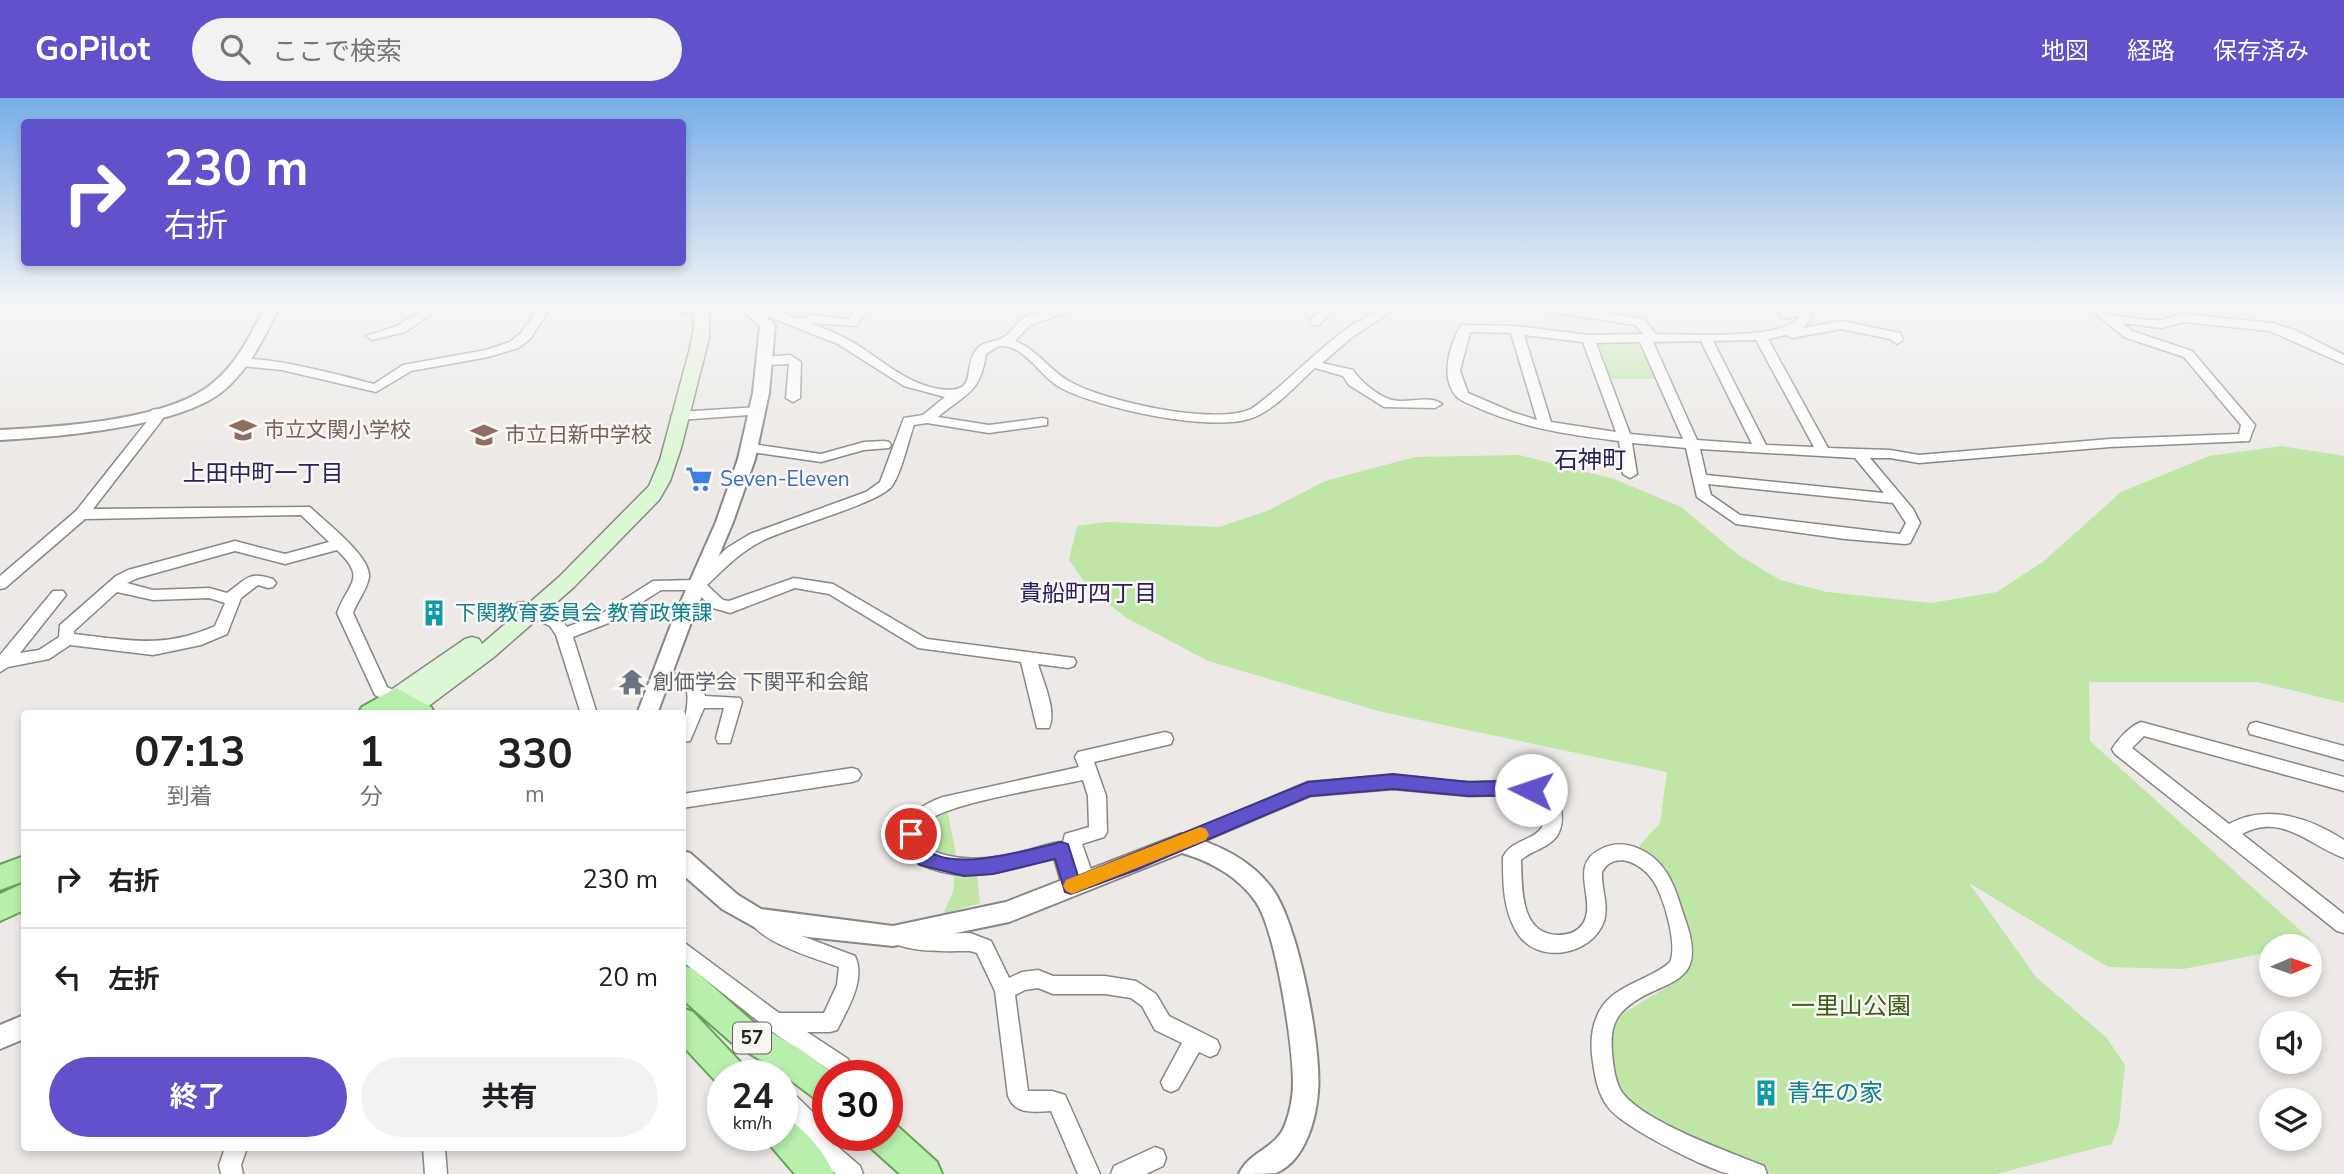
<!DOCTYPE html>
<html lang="ja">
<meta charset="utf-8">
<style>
:root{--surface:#fff;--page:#f2f2f2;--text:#202124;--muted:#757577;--line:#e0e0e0;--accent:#5f52ca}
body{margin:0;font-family:"Nunito Sans","Noto Sans JP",sans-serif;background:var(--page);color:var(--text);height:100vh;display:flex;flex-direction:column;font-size:26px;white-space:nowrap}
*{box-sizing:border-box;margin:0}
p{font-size:23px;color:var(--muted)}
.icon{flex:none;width:38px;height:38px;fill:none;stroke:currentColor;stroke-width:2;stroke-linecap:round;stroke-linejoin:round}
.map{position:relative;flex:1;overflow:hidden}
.details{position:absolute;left:21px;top:612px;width:665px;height:441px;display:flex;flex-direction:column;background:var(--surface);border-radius:7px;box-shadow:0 4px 10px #0003}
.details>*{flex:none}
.hud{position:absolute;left:21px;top:21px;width:665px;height:147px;border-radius:7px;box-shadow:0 4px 10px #0003;background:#5f52ca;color:#fff;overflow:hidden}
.needle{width:46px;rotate:88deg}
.tools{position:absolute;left:2259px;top:836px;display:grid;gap:14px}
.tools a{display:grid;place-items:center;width:63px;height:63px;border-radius:50%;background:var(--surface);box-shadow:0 4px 10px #0003;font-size:35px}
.speed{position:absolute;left:707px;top:962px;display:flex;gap:14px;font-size:35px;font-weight:700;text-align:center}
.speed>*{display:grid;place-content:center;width:91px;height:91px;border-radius:50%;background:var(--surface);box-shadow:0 4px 10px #0003;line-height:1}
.speed small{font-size:18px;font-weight:400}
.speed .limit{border:10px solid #d22;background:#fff;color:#111}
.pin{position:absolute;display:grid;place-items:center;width:60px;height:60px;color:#fff;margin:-30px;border:4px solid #fff;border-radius:50%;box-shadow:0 2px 7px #0007}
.me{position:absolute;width:77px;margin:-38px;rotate:274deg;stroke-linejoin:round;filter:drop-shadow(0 0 5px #0008)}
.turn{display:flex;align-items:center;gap:24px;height:147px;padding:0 28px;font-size:32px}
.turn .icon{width:91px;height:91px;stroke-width:2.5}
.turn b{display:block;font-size:49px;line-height:60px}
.eta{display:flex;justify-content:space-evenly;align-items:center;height:119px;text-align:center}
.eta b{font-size:42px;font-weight:700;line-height:49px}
.cta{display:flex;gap:14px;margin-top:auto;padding:14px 28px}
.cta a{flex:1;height:80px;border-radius:42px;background:var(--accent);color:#fff;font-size:28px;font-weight:700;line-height:80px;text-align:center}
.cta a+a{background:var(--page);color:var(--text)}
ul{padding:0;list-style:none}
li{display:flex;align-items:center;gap:21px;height:98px;padding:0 28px;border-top:2px solid var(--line)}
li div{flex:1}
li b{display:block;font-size:26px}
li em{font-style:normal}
header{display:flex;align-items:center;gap:42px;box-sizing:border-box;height:98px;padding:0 35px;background:var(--accent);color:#fff}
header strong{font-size:33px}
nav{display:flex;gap:38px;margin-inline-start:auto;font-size:24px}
.search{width:490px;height:63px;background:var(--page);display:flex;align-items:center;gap:18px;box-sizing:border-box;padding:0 24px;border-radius:38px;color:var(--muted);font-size:26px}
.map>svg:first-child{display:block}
</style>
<header>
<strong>GoPilot</strong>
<div class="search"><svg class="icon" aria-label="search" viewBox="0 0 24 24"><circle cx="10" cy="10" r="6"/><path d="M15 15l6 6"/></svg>ここで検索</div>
<nav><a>地図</a><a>経路</a><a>保存済み</a></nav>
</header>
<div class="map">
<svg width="2344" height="1076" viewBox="0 0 2344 1076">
<rect width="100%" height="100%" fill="#ece9e6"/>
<path fill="#bfe6a7" d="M 1598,244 L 1644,246 L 1659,281 L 1608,281 L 1595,247 Z
M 2281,348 L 2344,358 L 2344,605 L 2258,584 L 2089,584 L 2090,643 L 2312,843 L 2290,849 L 2272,849 L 2271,854 L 2266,855 L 2183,871 L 2108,869 L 1969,785 L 2036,879 L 2106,939 L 2125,967 L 2119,1027 L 2112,1046 L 1996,1076 L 1772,1076 L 1671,1030 L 1626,1005 L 1617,992 L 1611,956 L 1612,935 L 1620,917 L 1684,879 L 1691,864 L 1691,851 L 1666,771 L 1656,760 L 1639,752 L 1640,747 L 1660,725 L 1667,674 L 1382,614 L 1208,563 L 1125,519 L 1088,489 L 1069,462 L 1077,428 L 1107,424 L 1219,429 L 1267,413 L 1325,383 L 1415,359 L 1519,357 L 1614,381 L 1681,409 L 1737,456 L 1780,482 L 1827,494 L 1931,505 L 1997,494 L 2044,463 L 2121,394 L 2209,358 Z
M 947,710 L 957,763 L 923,751 L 917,738 L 924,723 Z
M 955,773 L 977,776 L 980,805 L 943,816 L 953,794 Z"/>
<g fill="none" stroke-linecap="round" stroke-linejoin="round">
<g stroke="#898683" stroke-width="3">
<path id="minor" d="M 427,209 L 441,209 L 405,234 L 372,242 L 366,238 L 397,228 Z
M 539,209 L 551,209 L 530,241 L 518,250 L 488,259 L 411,273 L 376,294 L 282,272 L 241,268 L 235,264 C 250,252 351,280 374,286 L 403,267 L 486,252 L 510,244 L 521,235 Z
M 747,209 L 766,209 L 798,221 L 814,217 L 849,221 L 857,209 L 869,209 L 856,228 L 811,225 C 827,232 844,238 859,248 C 884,264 908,286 939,291 C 980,297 962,270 976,252 C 984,242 995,245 1004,239 C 1010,236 1014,228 1019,224 C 1032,212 1058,209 1075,209 L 1073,212 L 1030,227 L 1015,243 C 1036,251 1048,270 1067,282 C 1101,303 1214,328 1251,311 C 1290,286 1353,209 1397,209 L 1351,240 L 1322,265 L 1353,272 C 1360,283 1379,299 1392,302 C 1408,306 1429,296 1442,306 L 1435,310 L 1384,309 L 1349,287 L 1343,278 L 1315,270 C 1296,287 1276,311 1252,320 C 1212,335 1097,310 1059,289 C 1039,277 1024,246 999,248 L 986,256 C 980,296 966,295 938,319 L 989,327 L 1042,320 L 1047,321 L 1047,327 L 989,335 L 927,325 L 914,327 C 908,343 902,374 892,388 C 878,406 789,429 762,443 C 740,454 725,470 707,487 L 723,502 L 729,503 L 794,480 L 833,486 L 927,541 L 1074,560 L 1076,564 L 1074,568 L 1068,570 L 1038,566 C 1043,584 1057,612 1049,630 L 1037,630 L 1021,564 L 918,550 L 829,496 L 795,490 L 730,515 L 713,510 L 694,492 L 661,492 L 611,524 L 573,539 L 597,616 L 581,616 L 556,537 L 550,528 L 518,513 L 515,509 L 518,505 C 532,501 559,517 567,529 L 601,516 L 653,483 L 694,482 L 727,450 L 750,436 L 866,394 L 880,384 L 904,320 L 923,317 L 945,299 L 904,288 L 838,246 L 759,215 L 747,214 Z
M 1324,209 L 1337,209 L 1319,227 L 1311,227 L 1311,221 Z
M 1539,209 L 1566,209 L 1639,220 L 1643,221 L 1656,236 C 1683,236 1790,243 1800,217 L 1785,221 L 1779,217 L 1781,214 L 1801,209 L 1813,209 L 1811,221 L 1803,230 L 1841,223 L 1900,235 L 1903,242 L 1897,246 L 1890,241 L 1841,231 L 1792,240 L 1786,237 L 1768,241 L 1828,350 L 1890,352 L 1919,357 L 2110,341 L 2239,336 L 2241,327 L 2184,259 L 2124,239 L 2088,209 L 2101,209 L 2111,217 L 2147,222 L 2161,222 L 2182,216 L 2272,225 L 2297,233 L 2344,257 L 2344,266 L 2270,233 L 2183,224 L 2162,230 L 2122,225 L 2132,233 L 2192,253 L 2255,327 L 2249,343 L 2110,349 L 1919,365 L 1890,360 L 1870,360 L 1913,411 L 1920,425 L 1910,445 L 1905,446 L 1845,441 L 1736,426 L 1697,399 L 1686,350 L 1632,345 L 1637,376 L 1630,380 L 1623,376 L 1619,343 C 1570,337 1522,330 1476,309 C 1470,306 1462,304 1457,299 C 1439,280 1450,247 1461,227 L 1516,228 L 1588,237 L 1643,236 L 1635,227 L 1545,213 ZM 1470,234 L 1511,235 L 1537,322 L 1512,314 L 1468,295 L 1460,273 ZM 1524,237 L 1583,244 L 1616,334 L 1551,324 ZM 1756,242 L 1814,349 L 1766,347 L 1713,243 ZM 1701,243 L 1752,346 L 1697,342 L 1653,244 ZM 1640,244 L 1683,341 L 1630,336 L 1596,245 ZM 1700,351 L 1855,360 L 1884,395 L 1706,377 ZM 1708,386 L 1893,405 L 1906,425 L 1900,436 L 1740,417 L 1711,397 Z
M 790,257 L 801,264 L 800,300 L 793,304 L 786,300 L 789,266 L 764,267 L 758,263 L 764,259 Z
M 759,309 L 764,310 L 764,316 L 678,322 L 671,318 L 678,314 Z
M 157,311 L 164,315 L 162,322 L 93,411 L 310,409 C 325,424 371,458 369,479 C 367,492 357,503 353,515 L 387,589 L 402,596 L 408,616 L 392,616 L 389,604 L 375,597 L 337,515 C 349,483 367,481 337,452 L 285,466 L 235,453 L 138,480 L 127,485 L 153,492 L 209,490 L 227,495 C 248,480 248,473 273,481 L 276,485 L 273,489 L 268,490 L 258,487 L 241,500 L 227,536 L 201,547 L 153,557 L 70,547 L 49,561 L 8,569 L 0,574 L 0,557 L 53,493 L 63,493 L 66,497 L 20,555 L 39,552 L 59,539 L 60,527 L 116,478 L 128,472 L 235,443 L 285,456 L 329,444 L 301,417 L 85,421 L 5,490 L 0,491 L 0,478 L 76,413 L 149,321 L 152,312 ZM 117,494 L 153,502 L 209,500 L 225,505 L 215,528 C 163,551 128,542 74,536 L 74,533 Z
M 884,343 L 889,344 L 891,347 L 889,350 L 864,352 L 821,364 L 751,354 L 744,350 L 751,346 L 821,356 L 864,344 Z
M 661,574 L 699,579 L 705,598 L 740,600 L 742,604 L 730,645 L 718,645 L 716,640 L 724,610 L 704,610 L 690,643 L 682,644 C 682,624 691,607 686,588 L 655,584 L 653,580 L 655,576 Z
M 2141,624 L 2344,679 L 2344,693 L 2144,638 L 2132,650 L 2229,726 C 2267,705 2310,720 2344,742 L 2344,760 C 2310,748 2282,714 2242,736 L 2344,816 L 2344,835 L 2337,833 L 2115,656 L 2112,651 C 2118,641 2130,628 2141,624 Z
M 2256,624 L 2344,648 L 2344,662 L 2250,636 L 2248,631 L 2250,626 Z
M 1165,634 L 1171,636 L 1173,641 L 1171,646 L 1094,664 L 1106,698 L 1107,734 L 1104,739 L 1082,746 L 1095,783 L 1093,789 L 1086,791 L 1080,789 L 1078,794 L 1071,796 L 1064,794 L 1054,760 C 1021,769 988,780 953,776 C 940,774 918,768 908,758 C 907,757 905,750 904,748 C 897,722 922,706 943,699 L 1079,669 L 1075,659 L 1078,654 ZM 1083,682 L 1088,698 L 1089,729 L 1065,736 L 1063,744 C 1051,744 1038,750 1025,753 C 990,762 956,766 922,748 C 920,738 920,730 928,723 C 948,705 1051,689 1083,682 Z
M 852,670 L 858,672 L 861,677 L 858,682 L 852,684 L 682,710 L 682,696 Z
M 1393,677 C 1418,679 1444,683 1469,684 C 1498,685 1551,673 1561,712 C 1563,722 1562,729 1557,738 C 1547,751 1532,752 1521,762 C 1522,791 1520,836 1558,837 C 1567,837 1576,835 1582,827 C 1599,804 1566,767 1601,751 C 1613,745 1624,745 1637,750 C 1669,763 1675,791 1685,821 C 1712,896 1655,878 1621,915 C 1611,927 1611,941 1612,955 C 1613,967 1615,981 1620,991 C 1637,1022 1730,1054 1764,1068 L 1767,1076 C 1755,1076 1741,1076 1729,1076 C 1705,1070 1622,1029 1608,1009 C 1598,996 1595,979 1593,964 C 1590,946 1591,928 1600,912 C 1615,886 1649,883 1670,864 C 1678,847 1664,800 1654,784 C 1643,766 1615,751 1602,774 C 1601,790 1609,807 1604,823 C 1592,858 1536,868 1516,833 C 1503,810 1503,785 1503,759 C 1515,735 1550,746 1543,711 L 1528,699 L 1511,697 L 1469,698 L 1393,691 L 1310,698 L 1181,753 L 1175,750 L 1172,745 L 1175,740 L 1308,684 Z
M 758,813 L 794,835 L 855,858 C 866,882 848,910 837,932 L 830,934 L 807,934 L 848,961 L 851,968 L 848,975 L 841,978 L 834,975 L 768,931 L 682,863 L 682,843 L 779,915 L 824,915 L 837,887 L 839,869 C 815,860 760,845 749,821 L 751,815 Z
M 899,830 L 923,836 L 970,835 L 991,843 L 1009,880 L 1022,874 L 1038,872 L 1053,878 L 1105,878 L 1136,883 L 1156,896 L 1169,918 L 1217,942 L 1220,949 L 1217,956 L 1210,959 L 1199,954 L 1178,991 L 1171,994 L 1164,991 L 1161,984 L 1182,945 L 1155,932 L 1142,908 L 1131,900 L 1105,896 L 1053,896 L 1038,890 L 1025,892 L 1015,897 L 1028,993 L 1052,993 L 1065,997 L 1100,1076 L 1078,1076 L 1051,1013 C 1034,1014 1015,1017 1008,998 L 995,893 L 977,855 L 970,853 C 943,853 918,855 892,845 L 889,839 L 892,833 Z
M 786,992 L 793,995 L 827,1028 L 831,1043 L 860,1068 L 863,1076 L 836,1076 L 814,1057 L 810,1042 L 782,1013 L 782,993 Z
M 1155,1049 L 1163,1052 L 1166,1060 L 1163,1068 L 1146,1076 L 1111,1076 L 1114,1068 Z
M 225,1050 L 247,1050 L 241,1067 L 243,1076 L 221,1076 L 219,1067 Z
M 423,1050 L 445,1050 L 447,1076 L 425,1076 Z"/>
</g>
<g stroke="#898683" stroke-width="4">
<path id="tertiary" d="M 265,209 L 279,209 C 265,239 249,271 223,293 C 179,329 57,339 0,342 L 0,332 C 57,329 170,323 214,284 C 238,264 251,236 265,209 Z
M 682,209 L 707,209 L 705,212 L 683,214 Z
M 739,209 L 755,209 L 775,227 L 769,295 L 755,361 L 733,424 L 693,519 L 657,616 L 637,616 L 674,519 L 716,424 L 738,361 L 753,295 L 760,228 Z
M 1181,736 C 1215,745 1249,760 1271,789 C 1298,823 1322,950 1318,994 C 1316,1022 1305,1063 1276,1075 C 1266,1076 1249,1076 1239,1076 C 1248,1054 1277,1050 1285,1027 C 1290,1014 1293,999 1293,985 C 1293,948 1276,833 1256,804 C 1239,779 1210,763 1182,755 L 1009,824 L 893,848 L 808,839 L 756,830 L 722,811 L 682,776 L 682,753 L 690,755 L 738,797 L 761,811 L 893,828 L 1006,804 Z
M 24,917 L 24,941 L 0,951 L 0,927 Z"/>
</g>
<g stroke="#898683" stroke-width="3">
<path id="secondary" d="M 693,209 L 709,209 L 709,240 L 681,350 L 670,383 L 659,402 L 574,489 L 494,559 L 418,616 L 391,616 L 397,608 L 388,606 L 385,600 L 388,594 L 465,541 L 472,539 L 479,541 L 482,546 L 559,479 L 649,388 L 660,362 L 690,250 L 694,230 Z"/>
</g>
<g stroke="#66a158" stroke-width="4">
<path id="primary" d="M 396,590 L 431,609 L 435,616 L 402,616 L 396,613 L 391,616 L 358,616 L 362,609 Z
M 24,758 L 24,783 L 0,792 L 0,767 Z
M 24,785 L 24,812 L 0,823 L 0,796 Z
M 682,867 L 693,871 L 753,924 L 800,951 L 837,978 L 828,978 L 828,1007 L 817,1002 L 778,973 L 731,944 L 682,901 Z
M 682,910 L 693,914 L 743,967 L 748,978 L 723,978 L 723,990 L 721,989 L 682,947 Z
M 782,1019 C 803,1027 825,1055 834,1076 L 795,1076 L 770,1047 L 767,1038 L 782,1038 Z
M 887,1023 L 895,1026 L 937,1064 L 942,1076 L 900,1076 L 871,1050 L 866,1038 L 887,1038 Z"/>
</g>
<use href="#minor" fill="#fff" fill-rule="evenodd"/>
<use href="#tertiary" fill="#fff" fill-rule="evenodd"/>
<use href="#secondary" fill="#dcf7d6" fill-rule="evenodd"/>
<use href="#primary" fill="#b8efac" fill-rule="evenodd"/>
</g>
<linearGradient id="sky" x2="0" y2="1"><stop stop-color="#77aee7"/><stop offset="0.58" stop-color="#f6f5f4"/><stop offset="1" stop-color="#f6f5f4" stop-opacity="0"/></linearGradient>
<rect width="2344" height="359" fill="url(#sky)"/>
<path fill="#5f52ca" stroke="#3e3583" stroke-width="2" d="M 1393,676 L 1469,684 L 1511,683 L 1537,687 L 1539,692 L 1537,697 L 1469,698 L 1393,691 L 1310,698 L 1136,772 L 1071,796 L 1065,794 L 1055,761 L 993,776 L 964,778 L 920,767 L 909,759 L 901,736 L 904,730 L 911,728 L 917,730 C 920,736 921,746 925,750 C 951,776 1030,751 1061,744 L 1068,746 L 1078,778 L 1308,684 Z"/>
<path fill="#f59e0b" d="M 1200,729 L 1206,731 L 1209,737 L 1206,742 L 1072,796 L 1066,793 L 1063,788 L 1066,782 Z"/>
<defs>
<g id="school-bare" transform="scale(2.1)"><path d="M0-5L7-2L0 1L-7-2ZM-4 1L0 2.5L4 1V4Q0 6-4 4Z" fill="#8d6e63" stroke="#faf6f3" stroke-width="2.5" paint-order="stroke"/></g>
<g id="supermarket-bare" transform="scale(2.1)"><path d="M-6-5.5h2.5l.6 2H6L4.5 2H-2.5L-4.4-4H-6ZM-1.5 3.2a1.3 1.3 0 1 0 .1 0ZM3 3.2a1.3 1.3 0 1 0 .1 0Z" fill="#3f7fe0" stroke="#faf6f3" stroke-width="2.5" paint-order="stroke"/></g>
<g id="building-bare" transform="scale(2.1)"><path d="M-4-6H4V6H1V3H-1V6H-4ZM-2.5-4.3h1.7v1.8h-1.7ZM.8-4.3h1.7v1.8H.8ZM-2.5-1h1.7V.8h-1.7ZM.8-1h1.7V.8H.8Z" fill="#0f9aa8" stroke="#faf6f3" stroke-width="2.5" paint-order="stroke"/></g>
<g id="temple-bare" transform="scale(2.1)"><path d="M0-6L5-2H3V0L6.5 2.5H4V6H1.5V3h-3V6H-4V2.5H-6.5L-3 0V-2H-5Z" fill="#6b7280" stroke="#faf6f3" stroke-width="2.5" paint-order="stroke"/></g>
</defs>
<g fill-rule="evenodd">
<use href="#school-bare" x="243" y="332"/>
<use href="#school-bare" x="484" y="337"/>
<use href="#supermarket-bare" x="699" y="381"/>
<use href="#building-bare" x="434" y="515"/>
<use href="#temple-bare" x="632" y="584"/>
<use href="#building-bare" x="1766" y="995"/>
</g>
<g text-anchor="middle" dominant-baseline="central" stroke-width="5" stroke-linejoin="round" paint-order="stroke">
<rect fill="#faf6f3" stroke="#656261" stroke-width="2" x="733" y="924.5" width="38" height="31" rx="5"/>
<g font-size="19" font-weight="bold" fill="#252322">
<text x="752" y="940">57</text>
</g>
<g font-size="21" fill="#785e54" stroke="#faf6f3" text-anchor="start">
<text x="264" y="332">市立文関小学校</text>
<text x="505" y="337">市立日新中学校</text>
</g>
<g font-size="21" fill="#366cbe" stroke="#faf6f3" text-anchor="start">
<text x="720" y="381">Seven-Eleven</text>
</g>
<g font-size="21" fill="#0d838f" stroke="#faf6f3" text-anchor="start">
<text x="455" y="515">下関教育委員会 教育政策課</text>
</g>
<g font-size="21" fill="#5b616d" stroke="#faf6f3" text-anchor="start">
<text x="653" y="584">創価学会 下関平和会館</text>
</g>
<g font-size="23" fill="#27215b" stroke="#faf6f3">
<text x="263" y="375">上田中町一丁目</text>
<text x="1088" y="495">貴船町四丁目</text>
</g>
<g font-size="24" fill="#27215b" stroke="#faf6f3">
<text x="1590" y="362">石神町</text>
</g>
<g font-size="24" fill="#386115" stroke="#faf6f3">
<text x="1851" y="908">一里山公園</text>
</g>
<g font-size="24" fill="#0d838f" stroke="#faf6f3" text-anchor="start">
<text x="1787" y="995">青年の家</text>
</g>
</g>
</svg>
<div class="tools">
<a><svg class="needle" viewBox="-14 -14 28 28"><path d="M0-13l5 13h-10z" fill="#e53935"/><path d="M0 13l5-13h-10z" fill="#757577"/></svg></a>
<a><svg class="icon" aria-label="sound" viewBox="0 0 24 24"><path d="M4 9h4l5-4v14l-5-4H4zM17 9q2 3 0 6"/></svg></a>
<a><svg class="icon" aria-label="layers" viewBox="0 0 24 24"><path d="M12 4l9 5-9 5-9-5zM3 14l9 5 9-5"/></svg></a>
</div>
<div class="speed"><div>24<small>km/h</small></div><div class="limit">30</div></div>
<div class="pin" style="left:911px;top:736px;background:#d93025"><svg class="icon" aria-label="arrive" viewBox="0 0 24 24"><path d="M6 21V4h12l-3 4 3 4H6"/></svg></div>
<svg class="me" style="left:1531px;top:692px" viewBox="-20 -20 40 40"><circle r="19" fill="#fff"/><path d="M0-13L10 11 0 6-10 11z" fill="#5f52ca"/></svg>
<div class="hud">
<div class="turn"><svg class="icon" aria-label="right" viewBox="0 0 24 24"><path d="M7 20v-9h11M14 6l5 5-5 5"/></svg><div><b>230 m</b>右折</div></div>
</div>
<section class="details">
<div class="eta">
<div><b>07:13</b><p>到着</p></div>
<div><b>1</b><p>分</p></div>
<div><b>330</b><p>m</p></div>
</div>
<ul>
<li><svg class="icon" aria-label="right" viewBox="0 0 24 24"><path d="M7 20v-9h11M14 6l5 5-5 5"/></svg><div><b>右折</b></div><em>230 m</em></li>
<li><svg class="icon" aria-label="left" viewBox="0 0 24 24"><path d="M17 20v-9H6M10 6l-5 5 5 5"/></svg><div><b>左折</b></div><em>20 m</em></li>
</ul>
<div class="cta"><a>終了</a><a>共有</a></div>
</section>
</div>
